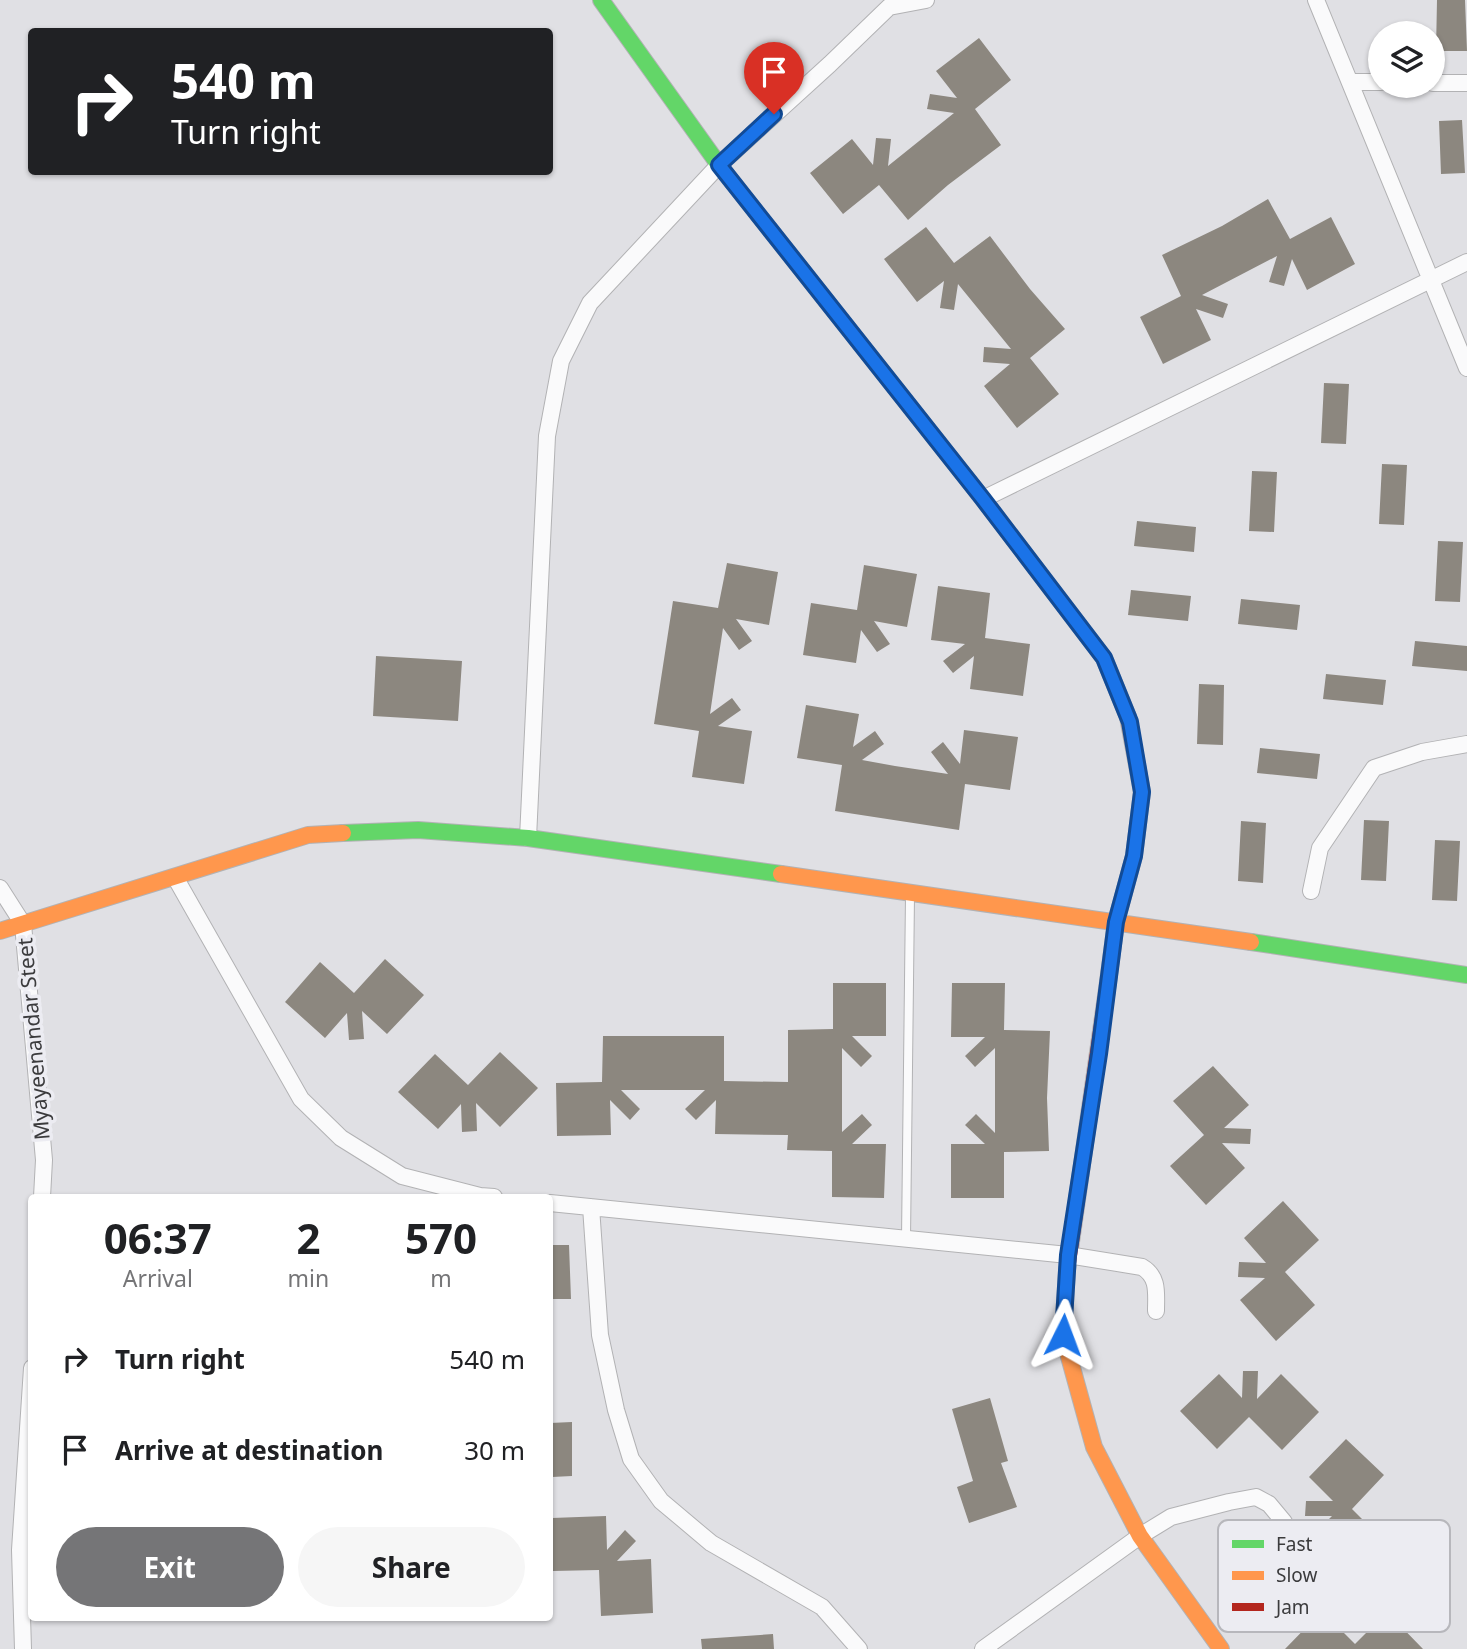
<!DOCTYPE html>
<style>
:root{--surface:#fff;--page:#f6f6f6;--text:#202124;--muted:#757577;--accent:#757577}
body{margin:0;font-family:"Noto Sans",sans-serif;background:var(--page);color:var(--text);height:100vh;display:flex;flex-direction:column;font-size:26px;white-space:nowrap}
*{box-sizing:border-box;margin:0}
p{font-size:23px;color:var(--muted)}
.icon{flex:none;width:38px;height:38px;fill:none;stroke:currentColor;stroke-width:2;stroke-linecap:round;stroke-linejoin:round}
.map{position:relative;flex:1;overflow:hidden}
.side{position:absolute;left:28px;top:1194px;width:525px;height:427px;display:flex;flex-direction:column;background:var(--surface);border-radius:7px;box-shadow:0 2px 5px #0004}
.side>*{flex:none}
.hud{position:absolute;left:28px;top:28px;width:525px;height:147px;border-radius:7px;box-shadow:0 2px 5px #0004;background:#202124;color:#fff;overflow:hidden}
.buttons{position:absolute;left:1368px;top:21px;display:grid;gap:14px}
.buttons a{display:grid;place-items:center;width:77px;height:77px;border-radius:50%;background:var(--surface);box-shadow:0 2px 5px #0004;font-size:35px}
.pin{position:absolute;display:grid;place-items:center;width:60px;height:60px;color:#fff;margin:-72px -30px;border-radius:50% 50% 50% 0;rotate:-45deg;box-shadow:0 0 7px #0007}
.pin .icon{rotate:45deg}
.me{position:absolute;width:77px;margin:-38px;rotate:3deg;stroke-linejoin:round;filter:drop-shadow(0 0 5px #0008)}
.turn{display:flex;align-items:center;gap:24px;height:147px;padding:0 28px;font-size:32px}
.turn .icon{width:91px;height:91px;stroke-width:2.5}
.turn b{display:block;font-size:49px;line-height:60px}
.eta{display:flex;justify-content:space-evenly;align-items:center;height:119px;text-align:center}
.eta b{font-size:42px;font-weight:700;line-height:49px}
.button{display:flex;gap:14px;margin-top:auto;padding:14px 28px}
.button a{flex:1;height:80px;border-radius:42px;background:var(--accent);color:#fff;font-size:28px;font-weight:700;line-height:80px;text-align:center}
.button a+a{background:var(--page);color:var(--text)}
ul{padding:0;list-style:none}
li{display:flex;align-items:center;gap:21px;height:91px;padding:0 28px}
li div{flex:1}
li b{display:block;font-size:26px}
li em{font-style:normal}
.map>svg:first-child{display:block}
</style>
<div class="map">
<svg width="1467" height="1649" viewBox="0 0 1467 1649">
<rect width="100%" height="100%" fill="#e0e0e4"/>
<path fill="#8c877f" d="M 1437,0 L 1465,0 L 1467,51 L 1436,51 Z
M 979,38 L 1011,80 L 975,109 L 1001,145 L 948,185 L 908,220 L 879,185 L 843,214 L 810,173 L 852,139 L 873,165 L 876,138 L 891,139 L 888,166 L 954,113 L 927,109 L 930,94 L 957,98 L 936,71 Z
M 1462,120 L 1465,173 L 1441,174 L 1439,121 Z
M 1268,199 L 1290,239 L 1331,217 L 1355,264 L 1307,290 L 1292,259 L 1284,286 L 1269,282 L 1277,256 L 1202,295 L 1228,304 L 1223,318 L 1196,309 L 1211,340 L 1163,364 L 1140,317 L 1181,296 L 1162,255 L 1222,226 Z
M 926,227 L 954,263 L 990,236 L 1030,289 L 1065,329 L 1030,358 L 1059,394 L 1017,428 L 984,386 L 1010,364 L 983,362 L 984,347 L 1011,349 L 958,284 L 954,310 L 940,308 L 944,281 L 917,302 L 884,259 Z
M 1324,383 L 1349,384 L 1346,444 L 1321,443 Z
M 1382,464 L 1407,465 L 1404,525 L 1379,524 Z
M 1252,471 L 1277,472 L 1274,532 L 1249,531 Z
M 1137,521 L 1196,527 L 1194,552 L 1134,546 Z
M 1438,541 L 1463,542 L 1460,602 L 1435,601 Z
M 727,563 L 778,572 L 769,625 L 736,619 L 752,641 L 739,650 L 723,628 L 715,680 L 710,714 L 732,698 L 741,710 L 718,726 L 752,731 L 744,784 L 692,777 L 699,731 L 654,724 L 673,601 L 718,608 Z
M 864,565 L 917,574 L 907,627 L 874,621 L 890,644 L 877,652 L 861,630 L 856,663 L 803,655 L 811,603 L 857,610 Z
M 938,586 L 990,593 L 985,638 L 1030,644 L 1023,696 L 970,689 L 974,656 L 953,673 L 943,661 L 965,644 L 931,640 Z
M 1131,590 L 1191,596 L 1188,621 L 1128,615 Z
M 1241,599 L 1300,605 L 1297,630 L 1238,624 Z
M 1415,641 L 1467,646 L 1467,671 L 1412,666 Z
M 376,656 L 462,661 L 458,721 L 373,716 Z
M 1326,674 L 1386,680 L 1383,705 L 1323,699 Z
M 1199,684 L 1224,685 L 1223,745 L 1197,744 Z
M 806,705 L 859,714 L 853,747 L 875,731 L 884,744 L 862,760 L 895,766 L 948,774 L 931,752 L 943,742 L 960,764 L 964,730 L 1018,737 L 1010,790 L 965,784 L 959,830 L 835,811 L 842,765 L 797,758 Z
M 1260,748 L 1320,754 L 1317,779 L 1257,773 Z
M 1364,820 L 1389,821 L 1386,881 L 1361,880 Z
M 1241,821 L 1266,823 L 1263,883 L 1238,881 Z
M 1435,840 L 1460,841 L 1457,901 L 1432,900 Z
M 385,959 L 424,995 L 387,1034 L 362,1011 L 364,1039 L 349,1040 L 347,1013 L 325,1038 L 285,1002 L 320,962 L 354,993 Z
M 833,983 L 886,983 L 886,1036 L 852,1036 L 872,1056 L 861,1067 L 842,1048 L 842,1132 L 862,1114 L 872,1125 L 852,1144 L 886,1144 L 884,1198 L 832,1197 L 832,1151 L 787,1150 L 788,1135 L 715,1134 L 716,1100 L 696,1120 L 685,1109 L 705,1090 L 621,1090 L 640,1109 L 630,1120 L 610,1100 L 611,1135 L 557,1136 L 556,1083 L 602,1082 L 603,1036 L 724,1036 L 724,1081 L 788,1082 L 788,1030 L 833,1029 Z
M 952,983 L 1005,983 L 1004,1030 L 1050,1031 L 1047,1098 L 1049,1151 L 1004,1152 L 1004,1198 L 951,1198 L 951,1144 L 985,1144 L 965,1125 L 976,1114 L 995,1133 L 995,1048 L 975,1067 L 965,1056 L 985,1037 L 951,1037 Z
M 500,1052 L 538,1088 L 500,1127 L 476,1103 L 477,1131 L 462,1132 L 461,1104 L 438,1129 L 398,1092 L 435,1054 L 468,1085 Z
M 1213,1066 L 1249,1105 L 1224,1128 L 1251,1129 L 1250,1144 L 1222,1143 L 1245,1168 L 1206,1205 L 1170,1166 L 1204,1135 L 1173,1101 Z
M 1283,1201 L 1319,1240 L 1285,1272 L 1315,1305 L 1276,1341 L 1240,1300 L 1265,1278 L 1238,1277 L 1239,1262 L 1266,1263 L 1244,1238 Z
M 550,1245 L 569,1245 L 571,1299 L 550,1299 Z
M 1243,1371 L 1258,1371 L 1257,1399 L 1281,1374 L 1319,1412 L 1282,1450 L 1249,1417 L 1217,1449 L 1180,1411 L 1219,1374 L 1242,1398 Z
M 990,1398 L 1008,1461 L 1001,1463 L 1017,1507 L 969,1523 L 957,1487 L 973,1481 L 952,1409 Z
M 572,1422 L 572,1476 L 552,1477 L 551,1471 L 550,1471 L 550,1423 Z
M 1346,1439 L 1384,1475 L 1352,1509 L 1384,1541 L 1346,1578 L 1308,1540 L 1332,1516 L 1305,1516 L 1306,1501 L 1333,1501 L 1309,1477 Z
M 606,1516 L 607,1550 L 625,1530 L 636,1541 L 617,1561 L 651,1559 L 653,1613 L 601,1616 L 599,1570 L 553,1571 L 552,1518 Z
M 1322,1611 L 1355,1644 L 1387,1612 L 1423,1649 L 1285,1649 Z
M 773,1634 L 774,1649 L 702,1649 L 701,1639 Z"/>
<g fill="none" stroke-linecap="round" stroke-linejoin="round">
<g stroke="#b2b2b4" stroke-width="10">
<path id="lane" d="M 906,1239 L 910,896"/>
</g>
<g stroke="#b2b2b4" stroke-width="18">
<path id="street" d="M 1316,0 L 1467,368
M 1350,82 L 1381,82
M 1433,83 L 1467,83
M 983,499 L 1467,262
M 528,838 L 547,436 L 561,361 L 590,303 L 719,165 L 830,64 L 889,7 L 926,0
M 175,877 L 301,1099 L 341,1138 L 402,1176 L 480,1196 L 494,1197
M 0,888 L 23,924 L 44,1160 L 42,1197
M 1311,891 L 1320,848 L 1374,768 L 1422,752 L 1467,744
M 550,1203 L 1068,1255 L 1142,1267 C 1159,1277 1156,1293 1156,1311
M 591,1207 L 600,1335 L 616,1410 L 631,1459 L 661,1501 L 711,1543 L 822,1607 L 859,1649
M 23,1649 L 20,1550 L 32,1368
M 983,1649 L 1140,1536 L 1171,1517 L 1229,1502 L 1256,1497 L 1269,1504 L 1284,1522"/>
</g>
<g stroke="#b2b2b4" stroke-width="18">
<path id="fast" d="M 601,0 L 719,165 L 983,499 L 1104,658 L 1128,717
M 343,833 L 418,830 L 528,838 L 781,874
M 1251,942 L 1467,975"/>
</g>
<g stroke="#b2b2b4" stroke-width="18">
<path id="slow" d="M 781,874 L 1251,942
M 0,931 L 308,835 L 343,833
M 1108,982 L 1116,922 L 1134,856 L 1142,792 L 1128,717
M 1067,1270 L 1063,1335 L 1094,1447 L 1140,1536 L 1221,1649"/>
</g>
<g stroke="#b2b2b4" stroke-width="18">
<path id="jam" d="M 1067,1270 L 1108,982"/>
</g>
<use href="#lane" stroke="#fafafb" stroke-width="8"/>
<use href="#street" stroke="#fafafb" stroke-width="16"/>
<use href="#fast" stroke="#63d668" stroke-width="16"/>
<use href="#slow" stroke="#ff974d" stroke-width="16"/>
<use href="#jam" stroke="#b3261e" stroke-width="16"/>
</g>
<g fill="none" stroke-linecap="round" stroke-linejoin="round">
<g stroke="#114b97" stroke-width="18">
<path id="route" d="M 774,114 L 719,165 L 983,499 L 1104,658 L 1130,722 L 1142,792 L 1134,856 L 1116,922 L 1099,1054 L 1068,1255 L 1063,1335"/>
</g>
<use href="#route" stroke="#1a73e8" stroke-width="12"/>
</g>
<g text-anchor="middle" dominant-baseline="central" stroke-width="7" stroke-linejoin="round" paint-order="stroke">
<g font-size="21" fill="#3b3b3d" stroke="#ececf2">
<text transform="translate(33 1039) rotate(-95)">Myayeenandar Steet</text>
</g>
</g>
<rect x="1218" y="1520" width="232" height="112" rx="10" fill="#ececf2" stroke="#b7b7bc" stroke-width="2"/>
<rect x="1232" y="1540" width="32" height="8" fill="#63d668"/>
<rect x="1232" y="1571" width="32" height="9" fill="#ff974d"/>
<rect x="1232" y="1603" width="32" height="8" fill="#b3261e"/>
<g font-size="19" fill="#3b3b3d">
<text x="1276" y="1551">Fast</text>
<text x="1276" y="1582">Slow</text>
<text x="1276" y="1614">Jam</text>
</g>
</svg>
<div class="buttons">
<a><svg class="icon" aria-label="layers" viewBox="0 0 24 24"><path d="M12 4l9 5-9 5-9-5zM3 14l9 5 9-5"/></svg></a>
</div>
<div class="pin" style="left:774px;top:114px;background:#d93025"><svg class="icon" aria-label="arrive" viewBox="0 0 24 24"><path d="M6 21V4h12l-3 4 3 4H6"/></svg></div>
<svg class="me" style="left:1063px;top:1335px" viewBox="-20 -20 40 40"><path d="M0-17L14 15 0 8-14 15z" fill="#1a73e8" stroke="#fff" stroke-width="4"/></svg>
<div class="hud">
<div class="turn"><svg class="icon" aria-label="right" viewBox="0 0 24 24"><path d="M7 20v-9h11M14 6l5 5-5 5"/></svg><div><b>540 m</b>Turn right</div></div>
</div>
<section class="side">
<div class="eta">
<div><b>06:37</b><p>Arrival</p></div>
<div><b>2</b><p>min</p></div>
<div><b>570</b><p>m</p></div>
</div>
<ul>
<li><svg class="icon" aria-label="right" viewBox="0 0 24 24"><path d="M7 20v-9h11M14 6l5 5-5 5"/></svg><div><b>Turn right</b></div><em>540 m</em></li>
<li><svg class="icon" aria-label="arrive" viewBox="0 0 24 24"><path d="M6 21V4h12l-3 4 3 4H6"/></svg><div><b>Arrive at destination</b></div><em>30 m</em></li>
</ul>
<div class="button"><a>Exit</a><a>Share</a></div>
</section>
</div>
